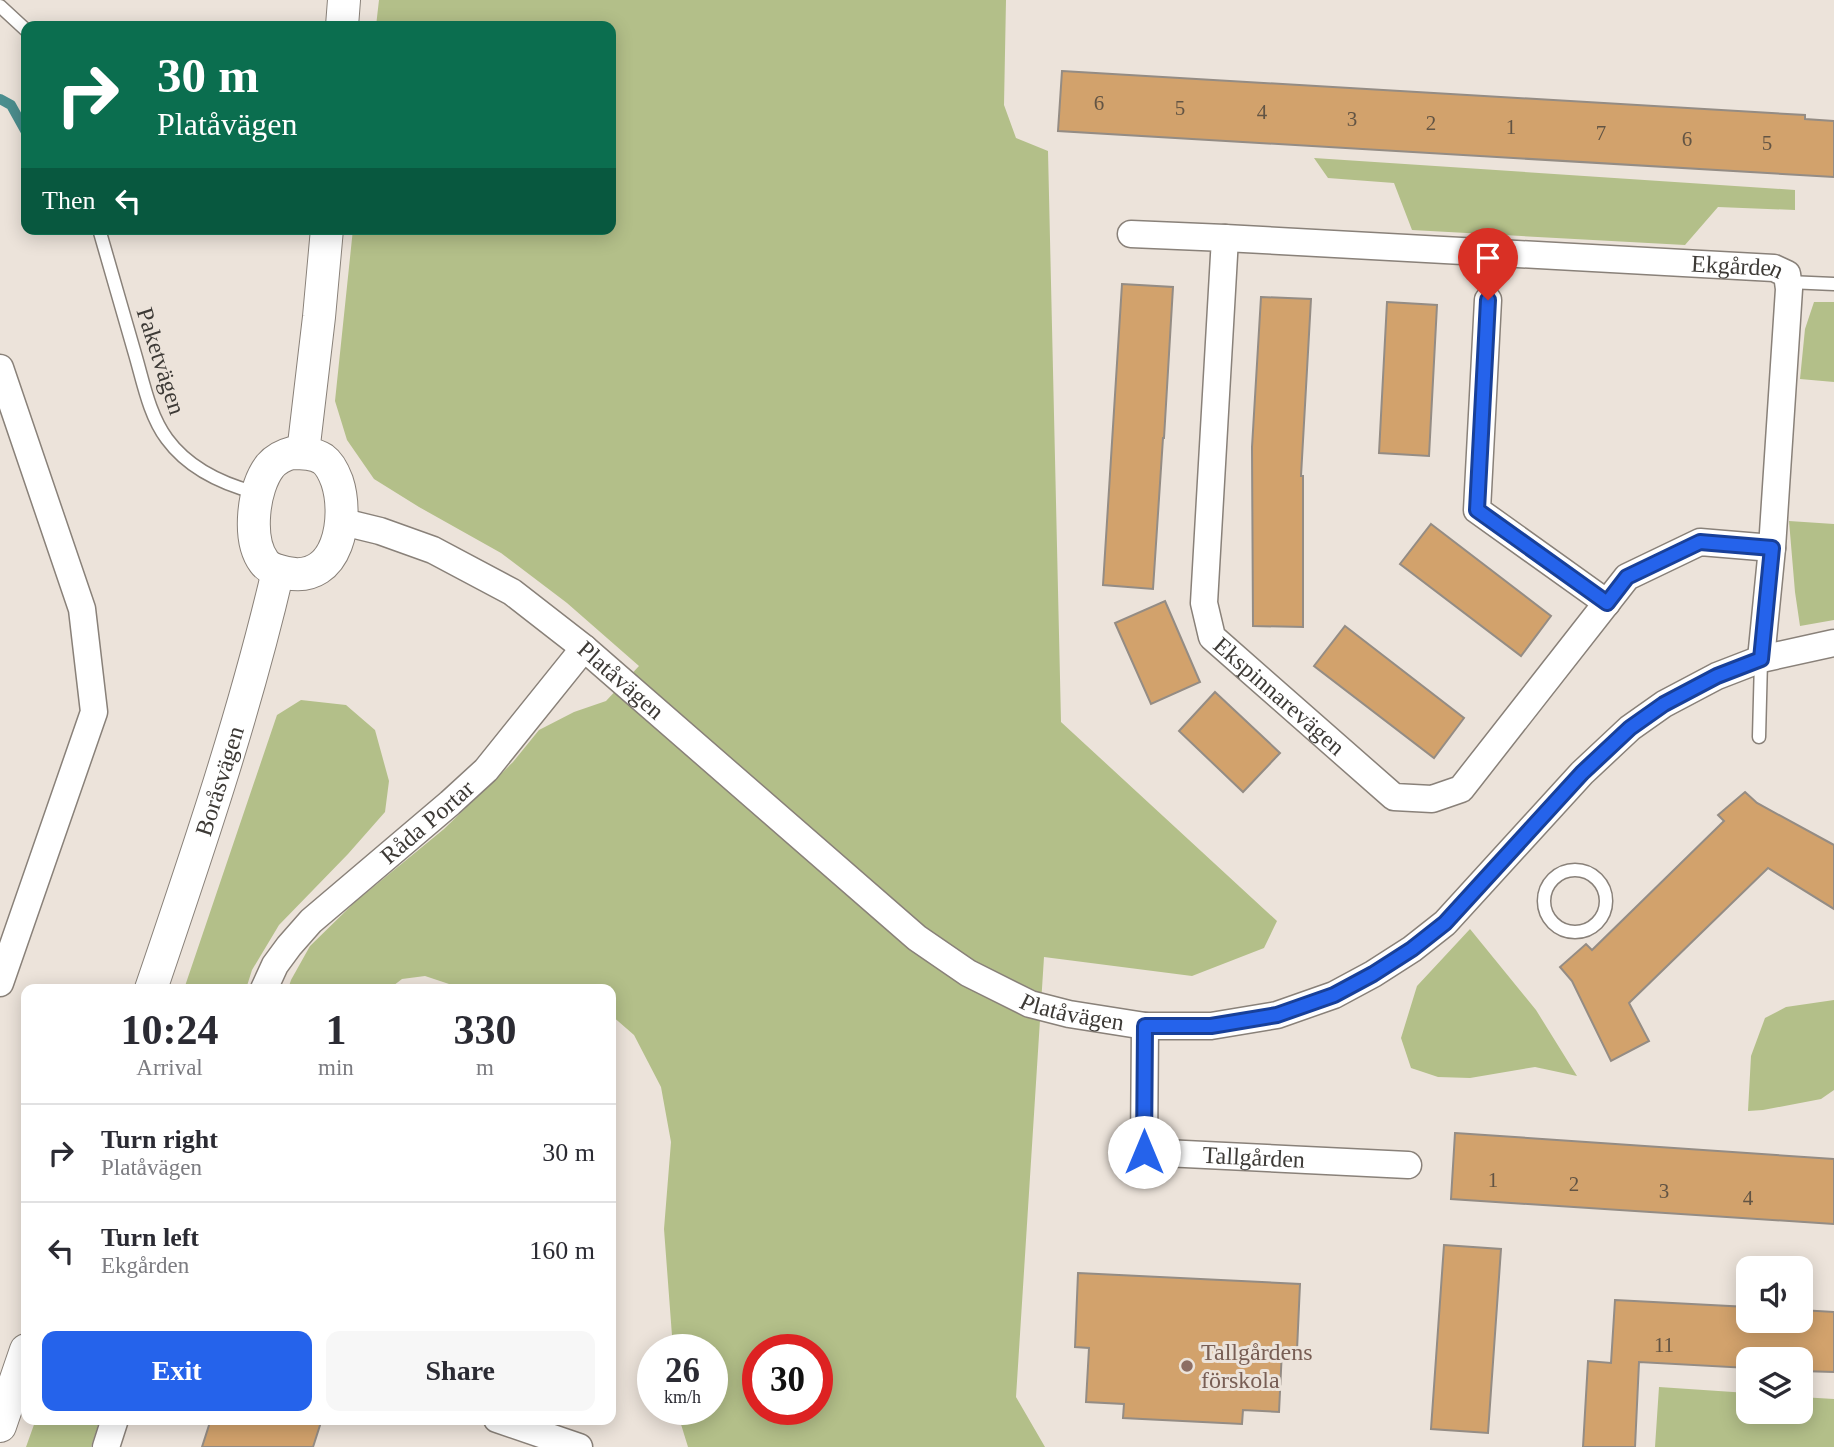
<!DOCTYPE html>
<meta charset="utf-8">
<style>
:root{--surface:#fff;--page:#f7f7f7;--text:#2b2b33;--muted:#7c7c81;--line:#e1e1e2;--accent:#2563eb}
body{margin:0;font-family:"Times New Roman",serif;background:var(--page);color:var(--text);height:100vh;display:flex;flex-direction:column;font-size:26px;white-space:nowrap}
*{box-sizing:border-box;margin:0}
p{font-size:23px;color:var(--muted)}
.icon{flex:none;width:38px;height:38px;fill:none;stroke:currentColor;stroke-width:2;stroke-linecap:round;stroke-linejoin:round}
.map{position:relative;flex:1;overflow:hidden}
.panel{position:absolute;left:21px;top:984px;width:595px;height:441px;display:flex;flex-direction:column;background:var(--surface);border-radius:14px;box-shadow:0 4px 18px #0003}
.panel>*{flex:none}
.banner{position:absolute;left:21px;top:21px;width:595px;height:214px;border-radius:14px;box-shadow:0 4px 18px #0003;background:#0b6e4f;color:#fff;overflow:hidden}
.fabs{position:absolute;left:1736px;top:1256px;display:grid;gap:14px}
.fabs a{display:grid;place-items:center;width:77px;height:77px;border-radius:14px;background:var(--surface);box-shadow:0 4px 18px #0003;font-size:35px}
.speed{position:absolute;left:637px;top:1334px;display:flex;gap:14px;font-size:35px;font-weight:700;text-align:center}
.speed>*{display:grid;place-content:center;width:91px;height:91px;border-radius:50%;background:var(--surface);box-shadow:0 4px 18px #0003;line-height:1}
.speed small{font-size:18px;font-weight:400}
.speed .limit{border:10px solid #d22;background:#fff;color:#111}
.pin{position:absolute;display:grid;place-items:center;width:60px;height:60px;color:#fff;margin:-72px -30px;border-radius:50% 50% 50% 0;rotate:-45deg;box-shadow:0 0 7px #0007}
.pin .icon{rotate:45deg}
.me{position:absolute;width:77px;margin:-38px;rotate:0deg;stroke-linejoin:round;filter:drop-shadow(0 0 5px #0008)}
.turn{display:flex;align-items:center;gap:24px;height:147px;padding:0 21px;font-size:32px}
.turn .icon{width:91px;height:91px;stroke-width:2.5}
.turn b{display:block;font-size:49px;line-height:60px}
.then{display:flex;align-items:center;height:66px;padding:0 21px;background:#0003;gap:14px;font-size:26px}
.eta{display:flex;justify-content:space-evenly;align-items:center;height:119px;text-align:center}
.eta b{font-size:42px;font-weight:800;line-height:49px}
.action{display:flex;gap:14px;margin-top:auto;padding:14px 21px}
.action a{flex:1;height:80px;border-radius:14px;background:var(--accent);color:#fff;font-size:28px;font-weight:800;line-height:80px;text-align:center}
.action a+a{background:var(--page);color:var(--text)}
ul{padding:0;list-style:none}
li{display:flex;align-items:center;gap:21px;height:98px;padding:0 21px;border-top:2px solid var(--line)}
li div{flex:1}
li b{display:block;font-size:26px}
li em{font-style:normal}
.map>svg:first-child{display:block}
</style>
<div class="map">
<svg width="1834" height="1447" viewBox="0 0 1834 1447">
<rect width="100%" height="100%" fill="#ece3da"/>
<path fill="#b3bf89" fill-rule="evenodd" d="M 379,0 L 1006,0 L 1004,105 L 1016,138 L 1048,151 L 1061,722 L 1277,921 L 1264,948 L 1192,976 L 1044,957 L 1016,1397 L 1045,1447 L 688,1447 L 680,1421 L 679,1409 L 712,1409 L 712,1349 L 673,1349 L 664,1229 L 671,1142 L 661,1087 L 634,1035 L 611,1015 L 611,989 L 464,989 L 425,976 L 402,979 L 389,989 L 288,989 L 291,980 L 310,946 L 355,902 L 444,829 L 513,762 L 539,730 L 574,712 L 606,701 L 639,666 L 567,603 L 501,553 L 419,507 L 374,479 L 347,440 L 335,401 L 353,229 L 611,229 L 611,26 L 376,26 ZM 758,1349 L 817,1349 L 817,1409 L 758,1409 Z
M 1314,158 L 1795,190 L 1795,210 L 1718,207 L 1685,245 L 1412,230 L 1394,183 L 1328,178 Z
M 1814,302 L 1834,302 L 1834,382 L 1800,379 L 1805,329 Z
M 1789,521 L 1834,524 L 1834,620 L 1800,626 L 1795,592 Z
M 301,700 L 346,705 L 375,730 L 389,781 L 385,812 L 348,854 L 279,925 L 252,970 L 246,989 L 184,989 L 277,715 Z
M 1470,929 L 1536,1010 L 1577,1076 L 1535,1067 L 1470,1078 L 1438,1077 L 1411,1068 L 1401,1038 L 1417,986 Z
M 1834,1000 L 1834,1090 L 1821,1099 L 1763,1110 L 1748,1111 L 1751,1056 L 1765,1018 L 1786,1007 Z
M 1659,1387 L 1748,1393 L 1748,1412 L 1801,1412 L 1801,1397 L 1834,1399 L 1834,1447 L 1655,1447 Z
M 36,1419 L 100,1419 L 91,1447 L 26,1447 Z"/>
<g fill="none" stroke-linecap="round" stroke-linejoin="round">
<path stroke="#4b8e8e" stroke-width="10" d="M 0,99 L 11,105 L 26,132"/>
</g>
<path fill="#d2a26c" stroke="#948c84" stroke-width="2" d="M 1062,71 L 1805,115 L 1805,119 L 1834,121 L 1834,177 L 1058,131 Z
M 1122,284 L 1173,287 L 1164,438 L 1163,438 L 1153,589 L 1103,585 Z
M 1261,297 L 1311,299 L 1301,476 L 1303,476 L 1303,627 L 1253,626 L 1252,447 Z
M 1387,302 L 1437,305 L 1429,456 L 1379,453 Z
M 1431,524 L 1551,616 L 1521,656 L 1400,564 Z
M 1165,601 L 1200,682 L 1151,704 L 1115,623 Z
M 1345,626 L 1464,718 L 1434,758 L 1314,666 Z
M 1215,692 L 1280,753 L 1243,792 L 1179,731 Z
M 1745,792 L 1757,803 L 1834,845 L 1834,909 L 1768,868 L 1629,1003 L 1649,1041 L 1611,1061 L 1572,981 L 1560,967 L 1586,944 L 1592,950 L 1724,821 L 1718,815 Z
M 1455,1133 L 1834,1159 L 1834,1224 L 1451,1199 Z
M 1444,1245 L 1501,1249 L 1488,1433 L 1431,1429 Z
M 1078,1273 L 1300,1284 L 1297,1350 L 1282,1350 L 1279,1412 L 1243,1410 L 1242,1424 L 1123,1418 L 1124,1404 L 1086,1402 L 1089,1348 L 1075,1347 Z
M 1615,1300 L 1748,1307 L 1748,1321 L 1801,1321 L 1801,1310 L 1834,1312 L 1834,1372 L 1801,1371 L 1801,1360 L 1748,1360 L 1748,1368 L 1639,1362 L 1635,1447 L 1583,1447 L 1588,1361 L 1611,1363 Z
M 211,1419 L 322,1419 L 313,1447 L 202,1447 Z"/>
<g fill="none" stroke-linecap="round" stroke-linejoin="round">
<g stroke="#898179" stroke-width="15">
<path id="service" d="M 0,6 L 26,30
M 99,229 C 111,271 123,312 135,354 C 143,381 149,415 167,439 C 189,469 222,484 257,493
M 1788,282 L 1834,284
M 1759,737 L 1761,660
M1544 901a31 31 0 1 1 62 0a31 31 0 1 1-62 0Z"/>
</g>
<g stroke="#898179" stroke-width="29">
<g id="minor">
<path id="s1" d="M 1131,234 L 1225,238 L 1204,603 L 1212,637 L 1394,797 L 1432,799 L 1461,789 L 1627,577 L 1700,542 L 1772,548"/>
<path id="s2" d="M 1225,238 L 1774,268 L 1787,274 L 1789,289 L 1772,548 L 1761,659"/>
<path d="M 1488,300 L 1477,510 L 1607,603"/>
<path d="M 0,368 L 82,609 L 94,712 L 0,983"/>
<path id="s3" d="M 343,522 L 380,531 L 433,550 L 512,592 L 584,648 L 917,938 L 968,973 L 1030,1004 L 1069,1014 L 1145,1026 L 1211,1026 L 1277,1015 L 1334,995 L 1373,974 L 1412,949 L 1445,923 L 1582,773 L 1630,728 L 1664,704 L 1717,676 L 1761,659 L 1834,643"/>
<path id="s4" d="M 264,989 L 275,965 L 289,946 L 311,921 L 450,803 L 486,770 L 584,648"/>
<path id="s5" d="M 1145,1026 L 1144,1152 L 1408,1165"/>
<path d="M 497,1419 L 579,1447"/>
<path d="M 106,1447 L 115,1419"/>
</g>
</g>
<g stroke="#898179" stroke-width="34">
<g id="tertiary">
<path d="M 342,26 L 344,0"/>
<path d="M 292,453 C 303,453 314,453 323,459 C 330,464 334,473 337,481 C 349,517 339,584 287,573 C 279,571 269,569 264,562 C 247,539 253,488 270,466 C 276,459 284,455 292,453 Z"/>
<path d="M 303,453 L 319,317 L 327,229"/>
<path id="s6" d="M 151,989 C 198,851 245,713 278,571"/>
<path d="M 0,1426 L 26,1350"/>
</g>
</g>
<use href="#service" stroke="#fff" stroke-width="12"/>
<use href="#minor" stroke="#fff" stroke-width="26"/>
<use href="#tertiary" stroke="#fff" stroke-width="32"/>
</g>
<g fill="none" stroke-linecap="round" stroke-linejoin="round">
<g stroke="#184099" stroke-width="18">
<path id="route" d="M 1144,1152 L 1145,1026 L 1211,1026 L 1277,1015 L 1334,995 L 1373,974 L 1412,949 L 1445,923 L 1582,773 L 1630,728 L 1664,704 L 1717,676 L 1761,659 L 1772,548 L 1700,542 L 1627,577 L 1607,603 L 1477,510 L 1488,300"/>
</g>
<use href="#route" stroke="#2563eb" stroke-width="12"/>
</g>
<circle fill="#8d6e63" stroke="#ece3da" stroke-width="2.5" cx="1187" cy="1366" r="7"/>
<g text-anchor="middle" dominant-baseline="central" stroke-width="6" stroke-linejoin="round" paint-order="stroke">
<g font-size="21" fill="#625444">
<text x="1099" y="103">6</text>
<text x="1180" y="108">5</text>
<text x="1262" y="112">4</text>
<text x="1352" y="119">3</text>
<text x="1431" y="123">2</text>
<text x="1511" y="127">1</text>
<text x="1601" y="133">7</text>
<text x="1687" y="139">6</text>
<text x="1767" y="143">5</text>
<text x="1493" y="1180">1</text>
<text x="1574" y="1184">2</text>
<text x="1664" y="1191">3</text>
<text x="1748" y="1198">4</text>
<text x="1664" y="1345">11</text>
</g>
<g font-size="24" fill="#3d3a36" stroke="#ece3da">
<text stroke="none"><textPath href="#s2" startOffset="513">Ekgården</textPath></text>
<text transform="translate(161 361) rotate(72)">Paketvägen</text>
<text stroke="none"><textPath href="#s3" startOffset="324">Platåvägen</textPath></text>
<text stroke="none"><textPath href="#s1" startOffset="584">Ekspinnarevägen</textPath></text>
<text stroke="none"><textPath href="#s6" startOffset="219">Boråsvägen</textPath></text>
<text stroke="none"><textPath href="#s4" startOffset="236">Råda Portar</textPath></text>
<text stroke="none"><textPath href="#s3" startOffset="891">Platåvägen</textPath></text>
<text stroke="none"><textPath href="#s5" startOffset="236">Tallgården</textPath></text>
</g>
<g font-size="24" fill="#785e54" stroke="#ece3da" text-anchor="start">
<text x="1201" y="1352">Tallgårdens<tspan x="1201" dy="28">förskola</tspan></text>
</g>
</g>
</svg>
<div class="fabs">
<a><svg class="icon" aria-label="sound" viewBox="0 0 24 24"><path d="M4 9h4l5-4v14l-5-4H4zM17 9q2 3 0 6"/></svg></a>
<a><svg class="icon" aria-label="layers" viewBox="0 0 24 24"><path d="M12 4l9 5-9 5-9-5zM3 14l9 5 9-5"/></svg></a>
</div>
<div class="speed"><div>26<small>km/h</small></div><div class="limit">30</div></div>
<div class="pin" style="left:1488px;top:300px;background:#d93025"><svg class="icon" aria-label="arrive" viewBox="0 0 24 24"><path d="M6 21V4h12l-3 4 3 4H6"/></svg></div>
<svg class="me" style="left:1144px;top:1152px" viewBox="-20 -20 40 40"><circle r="19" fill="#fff"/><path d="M0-13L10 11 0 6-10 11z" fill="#2563eb"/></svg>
<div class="banner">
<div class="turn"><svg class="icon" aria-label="right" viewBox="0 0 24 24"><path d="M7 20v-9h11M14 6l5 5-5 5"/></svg><div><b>30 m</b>Platåvägen</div></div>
<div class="then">Then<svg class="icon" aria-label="left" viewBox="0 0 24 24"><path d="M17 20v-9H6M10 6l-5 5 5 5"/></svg></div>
</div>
<section class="panel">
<div class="eta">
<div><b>10:24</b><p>Arrival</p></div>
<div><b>1</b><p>min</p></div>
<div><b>330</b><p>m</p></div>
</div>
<ul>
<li><svg class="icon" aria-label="right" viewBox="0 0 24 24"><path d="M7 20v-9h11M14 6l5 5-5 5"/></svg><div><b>Turn right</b><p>Platåvägen</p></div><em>30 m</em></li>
<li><svg class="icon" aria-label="left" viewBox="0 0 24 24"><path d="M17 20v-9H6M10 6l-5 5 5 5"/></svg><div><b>Turn left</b><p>Ekgården</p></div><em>160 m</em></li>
</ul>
<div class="action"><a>Exit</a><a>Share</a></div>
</section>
</div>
